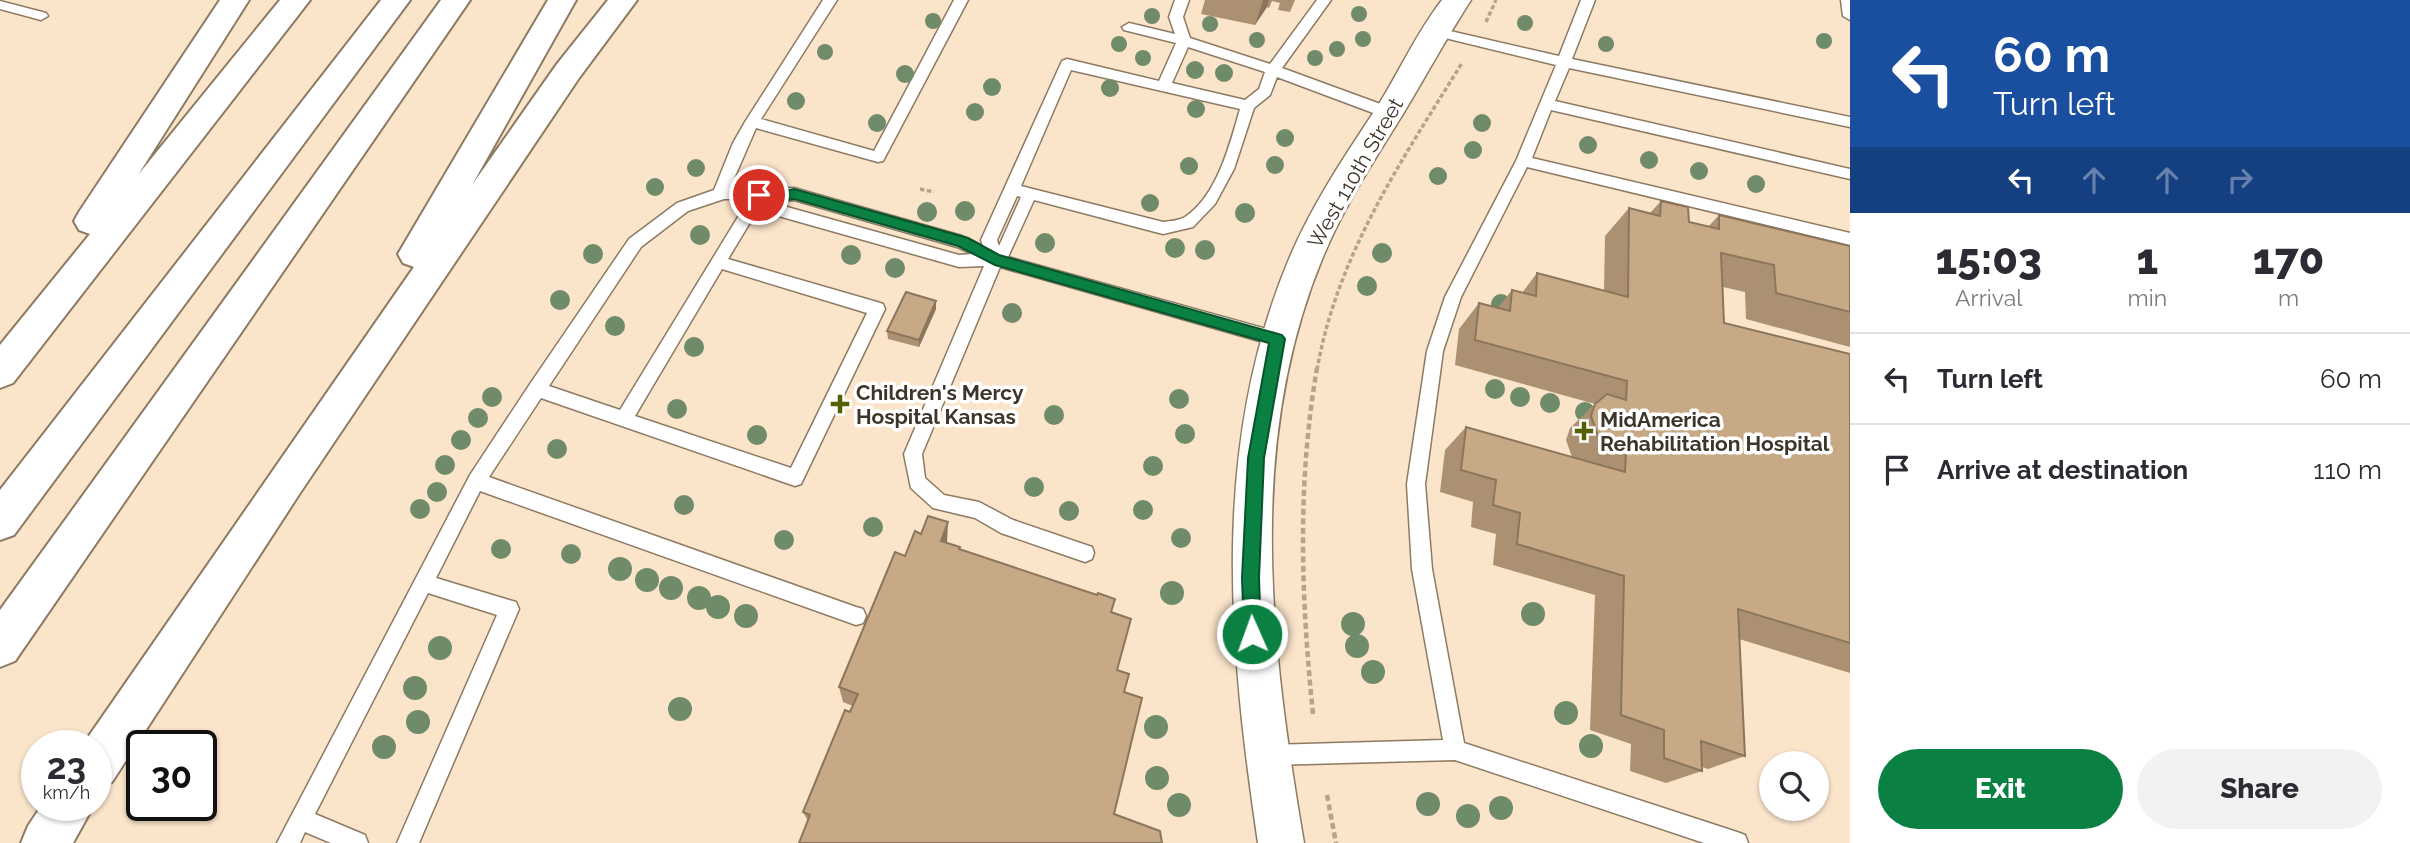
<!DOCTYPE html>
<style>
:root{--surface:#fff;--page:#f2f2f3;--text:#2b2b33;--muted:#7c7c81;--line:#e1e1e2;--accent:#0b8043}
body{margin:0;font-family:Raleway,sans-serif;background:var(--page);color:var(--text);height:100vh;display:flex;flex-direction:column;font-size:26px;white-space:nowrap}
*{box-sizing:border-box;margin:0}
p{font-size:23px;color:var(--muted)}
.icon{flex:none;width:38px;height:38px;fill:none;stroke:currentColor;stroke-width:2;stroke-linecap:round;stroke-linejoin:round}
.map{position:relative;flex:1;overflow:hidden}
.drawer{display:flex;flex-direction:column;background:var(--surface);width:560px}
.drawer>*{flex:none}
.banner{background:#1a4fa0;color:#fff;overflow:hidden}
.controls{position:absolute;left:1759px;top:751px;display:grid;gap:14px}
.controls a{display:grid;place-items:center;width:70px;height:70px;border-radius:50%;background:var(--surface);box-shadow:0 2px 5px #0004;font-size:35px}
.speed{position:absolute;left:21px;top:730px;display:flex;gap:14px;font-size:35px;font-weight:700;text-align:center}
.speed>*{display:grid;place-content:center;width:91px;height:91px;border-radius:50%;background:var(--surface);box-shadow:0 2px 5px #0004;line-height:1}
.speed small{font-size:18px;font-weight:400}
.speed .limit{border:4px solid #111;border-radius:10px;background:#fff;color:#111}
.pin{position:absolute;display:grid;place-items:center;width:60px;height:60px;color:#fff;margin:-30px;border:4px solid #fff;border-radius:50%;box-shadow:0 2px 7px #0007}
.me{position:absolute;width:77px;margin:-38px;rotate:358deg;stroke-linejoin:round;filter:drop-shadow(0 0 5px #0008)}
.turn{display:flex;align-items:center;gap:24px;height:147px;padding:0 28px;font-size:32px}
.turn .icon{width:91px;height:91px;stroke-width:2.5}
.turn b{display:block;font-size:49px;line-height:60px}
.lanes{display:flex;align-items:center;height:66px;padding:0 28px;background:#0003;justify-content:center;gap:35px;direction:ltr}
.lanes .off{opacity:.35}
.eta{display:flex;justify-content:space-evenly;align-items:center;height:119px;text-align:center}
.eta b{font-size:42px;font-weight:800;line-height:49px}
.action{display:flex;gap:14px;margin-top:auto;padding:14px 28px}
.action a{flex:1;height:80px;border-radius:42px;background:var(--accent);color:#fff;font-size:28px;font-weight:800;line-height:80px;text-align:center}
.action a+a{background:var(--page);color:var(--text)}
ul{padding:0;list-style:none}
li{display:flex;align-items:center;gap:21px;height:91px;padding:0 28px;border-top:2px solid var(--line)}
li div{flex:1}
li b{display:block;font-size:26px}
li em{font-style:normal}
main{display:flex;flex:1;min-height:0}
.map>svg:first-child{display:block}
</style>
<main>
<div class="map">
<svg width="1850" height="843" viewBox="0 0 1850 843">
<rect width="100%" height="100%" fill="#fae4ca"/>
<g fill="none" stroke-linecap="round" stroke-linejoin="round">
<g stroke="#8d7a62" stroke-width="3">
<path id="service" d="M 823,0 L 837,0 L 761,119 L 874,151 L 954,0 L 968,0 L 883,161 L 878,162 L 756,128 L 730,188 L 794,188 L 962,236 L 983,246 L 981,240 L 1062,61 L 1067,59 L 1159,81 L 1176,43 L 1124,30 L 1122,27 L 1129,23 L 1175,34 L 1169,17 L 1175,0 L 1189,0 L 1183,17 L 1190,38 L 1270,64 L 1317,0 L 1331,0 L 1282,68 L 1394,109 L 1396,113 L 1389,118 L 1384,117 L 1277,77 L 1270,95 L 1254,108 L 1234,169 L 1215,204 L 1193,227 L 1163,234 L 1034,200 L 1008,257 L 1277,332 L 1283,334 L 1285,339 L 1283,344 L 1277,346 L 1000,267 L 922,454 L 925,478 L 944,495 L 979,502 L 1013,520 L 1092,547 L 1094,553 L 1092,559 L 1085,562 L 1001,533 L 975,518 L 933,508 L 911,488 L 904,454 L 984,266 L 959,267 L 782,217 L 777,215 L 763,201 L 728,259 L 877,302 L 883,304 L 885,309 L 801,484 L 795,486 L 541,398 L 489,477 L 856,607 L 863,609 L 866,616 L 863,623 L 856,625 L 480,491 L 436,578 L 509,600 L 516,602 L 519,609 L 419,843 L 397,843 L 497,615 L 428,593 L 315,814 L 365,835 L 368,843 L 331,843 L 305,832 L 300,843 L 277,843 L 470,475 L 530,384 L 629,239 L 677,203 L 714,190 L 733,143 L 745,122 ZM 1188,47 L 1265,72 L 1259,89 L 1245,100 L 1172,83 ZM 1071,70 L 1240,109 C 1230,144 1217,196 1185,217 C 1178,221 1170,221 1163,222 L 1021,186 ZM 1017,196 L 1021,197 L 999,246 L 997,240 ZM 724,199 L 749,199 L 620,410 L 549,386 L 641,247 L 688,211 ZM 794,200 L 957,247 L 972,254 L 959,255 L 787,207 L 783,201 ZM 722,269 L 867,313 L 791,468 L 635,416 Z
M 1581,0 L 1595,0 L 1572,59 L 1850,117 L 1850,127 L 1569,68 L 1555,101 L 1850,169 L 1850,179 L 1551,110 L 1532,158 L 1850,233 L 1850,245 L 1527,167 L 1461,297 L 1443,351 L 1425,484 L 1432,569 L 1464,743 L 1737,832 L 1745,835 L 1748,843 L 1704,843 L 1455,760 L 1266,765 L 1259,762 L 1256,755 L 1259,748 L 1266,745 L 1443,740 L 1412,569 L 1407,484 L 1427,351 L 1445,297 L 1516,161 L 1556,65 L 1437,36 L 1430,32 L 1437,28 L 1559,56 Z
M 1841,0 L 1850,0 L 1850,20 L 1843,16 Z
M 0,1 L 46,13 L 48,16 L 41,20 L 0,9 Z"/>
</g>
<g stroke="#8d7a62" stroke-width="3">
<path id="minor" d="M 1442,0 L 1471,0 C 1447,37 1426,76 1403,114 C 1374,161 1344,206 1323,257 C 1245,444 1271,649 1304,843 L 1258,843 C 1229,647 1210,447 1289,259 C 1312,204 1346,154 1379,104 C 1400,70 1417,32 1442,0 Z"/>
</g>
<g stroke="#8d7a62" stroke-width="4">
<path id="motorway" d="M 220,0 L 249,0 L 138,175 L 280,0 L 310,0 L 13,383 L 0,388 L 0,345 L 90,234 L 79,230 L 74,221 L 79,212 Z
M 381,0 L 410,0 L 14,535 L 0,540 L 0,490 Z
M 441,0 L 470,0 L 15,661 L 0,667 L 0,610 Z
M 548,0 L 576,0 L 472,185 L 557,64 L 608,0 L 637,0 L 579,78 L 300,493 L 112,782 L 96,789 L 96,746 L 82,746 L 414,267 L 403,263 L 398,254 Z
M 42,805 L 94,805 L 73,843 L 21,843 L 28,826 Z"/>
</g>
<path stroke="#b4a38f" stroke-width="3.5" stroke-dasharray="4.5 2.5" stroke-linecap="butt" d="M 1486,22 L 1496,0
M 920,189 L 934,192
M 1317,370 C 1337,255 1402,160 1462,63"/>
<path stroke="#b4a38f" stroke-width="4.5" stroke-dasharray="6 3.5" stroke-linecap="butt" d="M 1313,714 C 1301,597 1297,484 1317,368
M 1327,795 L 1336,843"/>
<use href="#service" fill="#fff" fill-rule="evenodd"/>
<use href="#minor" fill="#fff" fill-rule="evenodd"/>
<use href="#motorway" fill="#fff" fill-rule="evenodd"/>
</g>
<g fill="#708b6a">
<circle cx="1359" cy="14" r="8"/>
<circle cx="1152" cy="16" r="8"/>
<circle cx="933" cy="21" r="8"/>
<circle cx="1525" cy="23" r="8"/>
<circle cx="1210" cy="24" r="8"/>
<circle cx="1363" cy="39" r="8"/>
<circle cx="1257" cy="40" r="8"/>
<circle cx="1824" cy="41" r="8"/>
<circle cx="1119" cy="44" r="8"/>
<circle cx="1606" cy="44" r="8"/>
<circle cx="1337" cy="49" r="8"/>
<circle cx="825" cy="52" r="8"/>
<circle cx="1143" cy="58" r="8"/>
<circle cx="1315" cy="58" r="8"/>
<circle cx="1195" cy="70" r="9"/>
<circle cx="1224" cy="73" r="9"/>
<circle cx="905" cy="74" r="9"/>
<circle cx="992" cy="87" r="9"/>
<circle cx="1110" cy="88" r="9"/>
<circle cx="796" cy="101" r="9"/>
<circle cx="1196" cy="109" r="9"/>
<circle cx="975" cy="112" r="9"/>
<circle cx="877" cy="123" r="9"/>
<circle cx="1482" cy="123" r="9"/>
<circle cx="1285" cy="138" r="9"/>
<circle cx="1588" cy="145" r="9"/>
<circle cx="1473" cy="150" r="9"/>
<circle cx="1649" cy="160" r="9"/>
<circle cx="1275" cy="165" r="9"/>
<circle cx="1189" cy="166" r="9"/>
<circle cx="696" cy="168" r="9"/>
<circle cx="1699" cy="171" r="9"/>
<circle cx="1438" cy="176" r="9"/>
<circle cx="1756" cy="184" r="9"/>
<circle cx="655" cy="187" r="9"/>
<circle cx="1150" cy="203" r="9"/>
<circle cx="965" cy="211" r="10"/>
<circle cx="927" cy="212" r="10"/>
<circle cx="1245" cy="213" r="10"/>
<circle cx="700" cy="235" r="10"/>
<circle cx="1045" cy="243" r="10"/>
<circle cx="1175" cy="248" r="10"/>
<circle cx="1205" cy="250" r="10"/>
<circle cx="1382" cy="253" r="10"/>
<circle cx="593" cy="254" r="10"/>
<circle cx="851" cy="255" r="10"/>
<circle cx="895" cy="268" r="10"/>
<circle cx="1367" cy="286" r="10"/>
<circle cx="560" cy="300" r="10"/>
<circle cx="1501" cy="304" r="10"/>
<circle cx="1012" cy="313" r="10"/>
<circle cx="615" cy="326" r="10"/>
<circle cx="694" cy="347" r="10"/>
<circle cx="1495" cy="389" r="10"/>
<circle cx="492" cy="397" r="10"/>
<circle cx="1520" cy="397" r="10"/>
<circle cx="1179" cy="399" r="10"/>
<circle cx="1550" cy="403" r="10"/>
<circle cx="677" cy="409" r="10"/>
<circle cx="1585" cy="412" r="10"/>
<circle cx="1054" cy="415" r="10"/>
<circle cx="478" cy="418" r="10"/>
<circle cx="1185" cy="434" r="10"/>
<circle cx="757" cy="435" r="10"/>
<circle cx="461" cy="440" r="10"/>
<circle cx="557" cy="449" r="10"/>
<circle cx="445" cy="465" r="10"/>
<circle cx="1153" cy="466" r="10"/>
<circle cx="1034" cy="487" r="10"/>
<circle cx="437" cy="492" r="10"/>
<circle cx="684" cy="505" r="10"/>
<circle cx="420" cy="509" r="10"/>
<circle cx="1143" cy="510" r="10"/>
<circle cx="1069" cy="511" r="10"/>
<circle cx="873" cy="527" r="10"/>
<circle cx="1181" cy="538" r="10"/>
<circle cx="784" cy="540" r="10"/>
<circle cx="501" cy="549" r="10"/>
<circle cx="571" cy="554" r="10"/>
<circle cx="620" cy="569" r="12"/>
<circle cx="647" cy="580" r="12"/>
<circle cx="671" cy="588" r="12"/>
<circle cx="1172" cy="593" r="12"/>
<circle cx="699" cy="598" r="12"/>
<circle cx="718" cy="607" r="12"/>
<circle cx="1533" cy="614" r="12"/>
<circle cx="746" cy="616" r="12"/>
<circle cx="1353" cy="624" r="12"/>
<circle cx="1357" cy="646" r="12"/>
<circle cx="440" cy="648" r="12"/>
<circle cx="1373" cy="672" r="12"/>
<circle cx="415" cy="688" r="12"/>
<circle cx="680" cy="709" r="12"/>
<circle cx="1566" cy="713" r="12"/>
<circle cx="418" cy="722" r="12"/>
<circle cx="1156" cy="727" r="12"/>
<circle cx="1591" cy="746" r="12"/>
<circle cx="384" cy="747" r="12"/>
<circle cx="1157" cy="778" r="12"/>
<circle cx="1428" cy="804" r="12"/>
<circle cx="1179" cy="805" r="12"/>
<circle cx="1501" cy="808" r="12"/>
<circle cx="1468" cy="816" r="12"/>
</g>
<path fill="#ab9172" d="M 1205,0 L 1295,0 L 1290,12 L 1278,10 L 1280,3 L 1272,1 L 1269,8 L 1267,7 L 1255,25 L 1201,14 Z
M 1661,201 L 1689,222 L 1708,227 L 1719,215 L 1850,246 L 1850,347 L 1746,319 L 1745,292 L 1723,287 L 1724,323 L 1850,354 L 1850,673 L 1739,639 L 1745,756 L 1708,769 L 1702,767 L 1702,771 L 1666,783 L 1630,771 L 1631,744 L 1590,730 L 1595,595 L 1493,565 L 1496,534 L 1471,527 L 1473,502 L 1440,492 L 1445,450 L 1466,427 L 1572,457 L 1566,440 L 1570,428 L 1595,404 L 1455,365 L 1459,329 L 1479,303 L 1498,308 L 1512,290 L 1522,293 L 1537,273 L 1604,291 L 1605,236 L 1629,208 L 1650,213 Z
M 936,309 L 919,347 L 888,339 L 887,331 Z
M 947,543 L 960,550 L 1097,595 L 1115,599 L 808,821 L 803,812 L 853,706 L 843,702 L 839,687 Z"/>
<path fill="#8b765d" d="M 1263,0 L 1269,0 L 1267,7 L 1255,25 Z
M 936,301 L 936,309 L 919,347 L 919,340 Z
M 948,522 L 947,543 L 941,541 Z"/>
<path fill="#c7a985" stroke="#8b765d" stroke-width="2" d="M 1661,201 L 1688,207 L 1689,222 L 1719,229 L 1719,215 L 1850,246 L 1850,312 L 1776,293 L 1774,265 L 1721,253 L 1724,323 L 1850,354 L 1850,643 L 1738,609 L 1745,756 L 1701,741 L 1702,771 L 1664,758 L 1664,730 L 1621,715 L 1624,576 L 1517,544 L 1520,513 L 1493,505 L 1496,480 L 1461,470 L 1466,427 L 1625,472 L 1626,452 L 1606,447 L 1600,441 L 1591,416 L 1595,404 L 1607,394 L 1626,400 L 1627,381 L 1475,340 L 1479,303 L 1510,311 L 1512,290 L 1536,296 L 1537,273 L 1628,297 L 1629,208 L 1660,216 Z
M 906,292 L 936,301 L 919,340 L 887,331 Z
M 928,516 L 948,522 L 941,541 L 960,547 L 959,549 L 1097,595 L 1098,593 L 1115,599 L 1111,612 L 1131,619 L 1117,670 L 1129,674 L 1124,692 L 1142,698 L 1114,814 L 1160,831 L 1162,843 L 799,843 L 810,815 L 803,812 L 845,710 L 850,712 L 858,694 L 839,687 L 895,552 L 905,556 L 915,531 L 921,534 Z"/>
<path fill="#0b8043" stroke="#07532c" stroke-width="2" d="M 794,189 L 968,238 L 999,255 L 1282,335 L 1285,339 L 1264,458 L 1259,578 L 1261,634 L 1259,640 L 1252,642 L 1246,640 L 1244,634 L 1242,578 L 1248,458 L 1269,343 L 995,265 L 958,246 L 794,199 L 772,203 L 754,199 L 752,195 L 759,190 L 772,193 Z"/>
<g fill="#556000" stroke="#fff" stroke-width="2.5">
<path d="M836.5 393.5h7v7h7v7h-7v7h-7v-7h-7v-7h7z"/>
<path d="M1580.5 420.5h7v7h7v7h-7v7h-7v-7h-7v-7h7z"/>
</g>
<g text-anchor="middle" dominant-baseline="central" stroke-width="7" stroke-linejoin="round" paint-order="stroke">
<g font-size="21" fill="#3d352a" stroke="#fff">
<text transform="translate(1355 173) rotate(-60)">West 110th Street</text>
</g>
<g font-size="21" font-weight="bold" fill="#3d352a" stroke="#fff" text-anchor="start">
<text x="856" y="392">Children's Mercy<tspan x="856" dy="24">Hospital Kansas</tspan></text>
<text x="1600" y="419">MidAmerica<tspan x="1600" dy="24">Rehabilitation Hospital</tspan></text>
</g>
</g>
</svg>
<div class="controls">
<a><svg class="icon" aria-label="search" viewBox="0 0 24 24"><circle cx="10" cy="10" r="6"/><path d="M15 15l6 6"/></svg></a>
</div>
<div class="speed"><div>23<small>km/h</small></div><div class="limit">30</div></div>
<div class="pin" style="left:759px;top:195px;background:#d93025"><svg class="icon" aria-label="arrive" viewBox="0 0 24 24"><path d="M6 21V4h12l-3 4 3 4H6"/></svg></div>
<svg class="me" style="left:1252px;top:634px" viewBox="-20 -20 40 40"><circle r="17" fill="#0b8043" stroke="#fff" stroke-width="3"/><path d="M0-11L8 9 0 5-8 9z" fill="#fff"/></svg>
</div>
<section class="drawer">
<div class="banner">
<div class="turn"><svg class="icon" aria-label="left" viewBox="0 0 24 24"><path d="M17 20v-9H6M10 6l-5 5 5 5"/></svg><div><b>60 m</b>Turn left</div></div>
<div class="lanes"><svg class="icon" aria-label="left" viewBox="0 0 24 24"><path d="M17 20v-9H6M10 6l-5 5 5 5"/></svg><svg class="icon off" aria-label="ahead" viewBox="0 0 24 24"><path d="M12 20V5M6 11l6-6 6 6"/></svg><svg class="icon off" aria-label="ahead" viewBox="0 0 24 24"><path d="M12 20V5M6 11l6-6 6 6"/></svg><svg class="icon off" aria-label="right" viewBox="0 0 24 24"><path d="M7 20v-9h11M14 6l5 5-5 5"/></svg></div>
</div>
<div class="eta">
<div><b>15:03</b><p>Arrival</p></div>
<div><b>1</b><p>min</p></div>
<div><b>170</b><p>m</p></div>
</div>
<ul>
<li><svg class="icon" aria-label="left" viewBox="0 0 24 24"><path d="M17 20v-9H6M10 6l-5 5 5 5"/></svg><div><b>Turn left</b></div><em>60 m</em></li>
<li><svg class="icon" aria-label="arrive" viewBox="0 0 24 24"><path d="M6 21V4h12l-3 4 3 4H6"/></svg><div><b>Arrive at destination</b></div><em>110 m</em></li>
</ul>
<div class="action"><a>Exit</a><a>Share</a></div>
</section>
</main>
